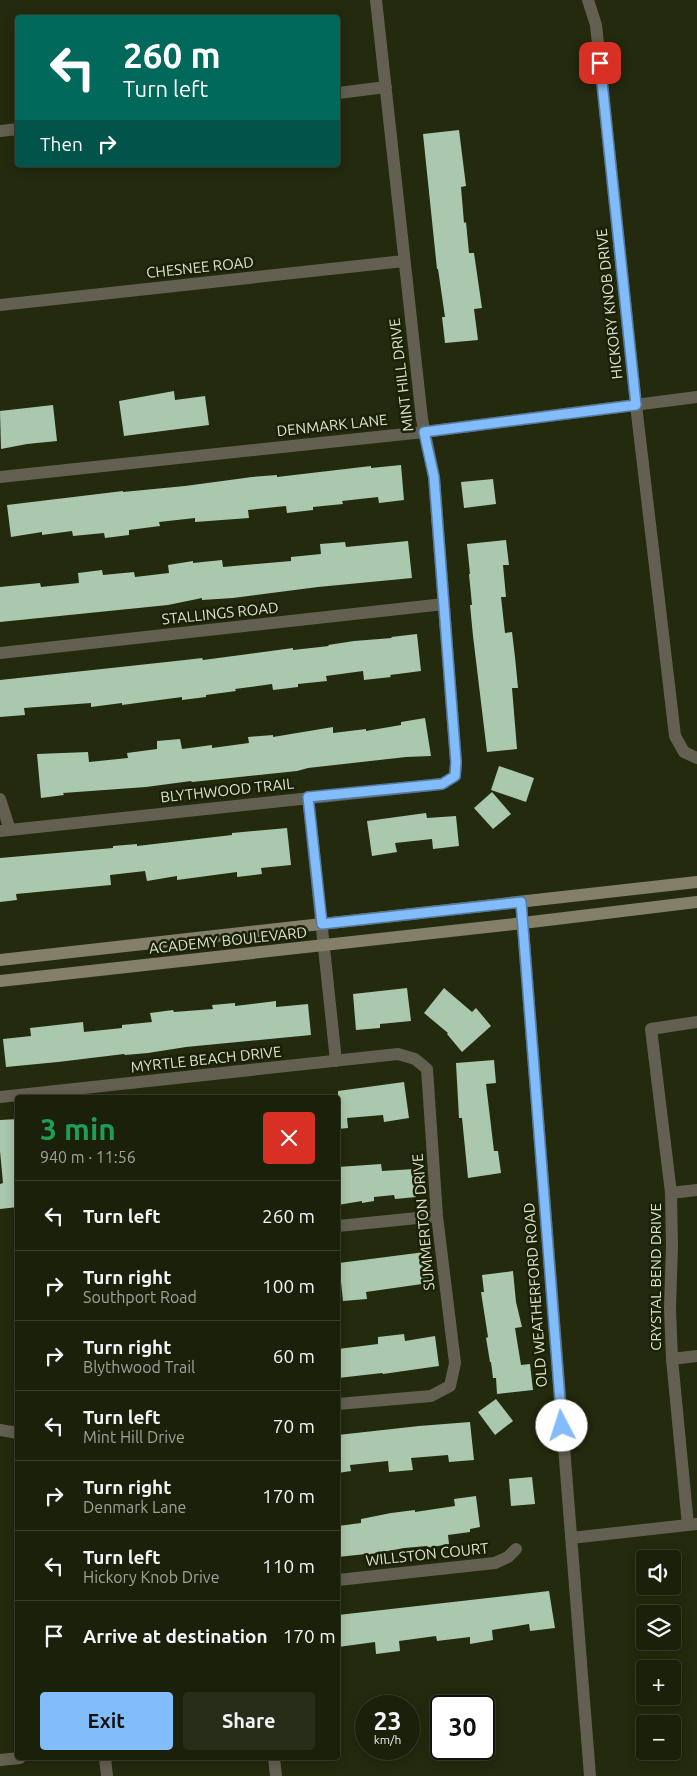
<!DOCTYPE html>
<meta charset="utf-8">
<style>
:root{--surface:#1a200a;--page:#272d18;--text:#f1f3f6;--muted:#9fa39c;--line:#383e2b;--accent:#82bcfa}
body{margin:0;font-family:Ubuntu,sans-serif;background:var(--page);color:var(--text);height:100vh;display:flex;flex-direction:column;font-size:19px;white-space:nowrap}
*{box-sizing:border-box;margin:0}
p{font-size:16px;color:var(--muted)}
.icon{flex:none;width:28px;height:28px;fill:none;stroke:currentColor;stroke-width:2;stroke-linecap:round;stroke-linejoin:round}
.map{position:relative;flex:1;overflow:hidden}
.drawer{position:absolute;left:15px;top:1095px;width:325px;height:665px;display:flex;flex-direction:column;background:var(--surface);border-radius:5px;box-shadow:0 2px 12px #0003,0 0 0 1px var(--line)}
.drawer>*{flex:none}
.guide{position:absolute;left:15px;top:15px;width:325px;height:152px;border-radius:5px;box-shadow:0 2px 12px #0003,0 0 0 1px var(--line);background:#00695c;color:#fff;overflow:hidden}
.controls{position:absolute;left:636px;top:1550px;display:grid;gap:10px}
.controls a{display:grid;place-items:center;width:45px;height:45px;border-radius:5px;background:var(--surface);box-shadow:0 2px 12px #0003,0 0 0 1px var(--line);font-size:25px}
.speed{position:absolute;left:355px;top:1695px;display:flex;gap:10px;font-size:25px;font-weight:700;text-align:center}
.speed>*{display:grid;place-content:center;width:65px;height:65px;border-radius:50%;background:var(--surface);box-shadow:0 2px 12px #0003,0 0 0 1px var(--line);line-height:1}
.speed small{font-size:12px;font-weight:400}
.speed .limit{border:2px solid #111;border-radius:8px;background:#fff;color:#111}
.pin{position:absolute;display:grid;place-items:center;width:42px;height:42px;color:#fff;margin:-21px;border-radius:10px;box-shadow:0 2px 8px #0006}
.me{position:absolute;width:55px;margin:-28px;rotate:355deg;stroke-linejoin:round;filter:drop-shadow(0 0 4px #0008)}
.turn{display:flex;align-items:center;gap:18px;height:105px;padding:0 25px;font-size:22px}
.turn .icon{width:65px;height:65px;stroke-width:2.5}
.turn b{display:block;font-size:35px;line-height:42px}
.then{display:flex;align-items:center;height:48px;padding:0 25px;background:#0003;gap:10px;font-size:19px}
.round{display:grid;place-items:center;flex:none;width:52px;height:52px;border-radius:5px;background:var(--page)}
.headline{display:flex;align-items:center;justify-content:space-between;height:85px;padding:0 25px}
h1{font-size:30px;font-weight:700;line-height:38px;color:#1e9e55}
.action{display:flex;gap:10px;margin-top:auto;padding:10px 25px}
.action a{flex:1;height:58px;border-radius:5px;background:var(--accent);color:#111;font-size:20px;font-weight:700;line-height:58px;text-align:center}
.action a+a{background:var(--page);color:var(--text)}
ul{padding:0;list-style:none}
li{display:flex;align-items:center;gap:15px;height:70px;padding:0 25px;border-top:1px solid var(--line)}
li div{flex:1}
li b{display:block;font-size:19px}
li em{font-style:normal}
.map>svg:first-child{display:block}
</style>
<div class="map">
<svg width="697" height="1776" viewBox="0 0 697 1776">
<rect width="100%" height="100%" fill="#232a0d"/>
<path fill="#aac8ad" d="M 459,130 L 466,186 L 461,187 L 464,223 L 466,222 L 469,253 L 474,253 L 482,308 L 474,309 L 478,340 L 445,343 L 442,317 L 445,317 L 438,269 L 437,269 L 423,134 Z
M 174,391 L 175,400 L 205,396 L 209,425 L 124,436 L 119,401 Z
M 53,405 L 57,441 L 27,444 L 1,449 L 0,411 Z
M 401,465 L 404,500 L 379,503 L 378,497 L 342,501 L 343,504 L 313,507 L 313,510 L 287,513 L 286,506 L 248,510 L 249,518 L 195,522 L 195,518 L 159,522 L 160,526 L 129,530 L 129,535 L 105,538 L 104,533 L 73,536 L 72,531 L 42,535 L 42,532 L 11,537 L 7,505 L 123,491 L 123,492 L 185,486 L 252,477 L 277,475 L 277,477 L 371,466 L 371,468 Z
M 493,479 L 496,504 L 464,508 L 461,482 Z
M 506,540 L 509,565 L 503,565 L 506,597 L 501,597 L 505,633 L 512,632 L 515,657 L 518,688 L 512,688 L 517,749 L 487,752 L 473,636 L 470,605 L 472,605 L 469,574 L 470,574 L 467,544 Z
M 408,541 L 412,578 L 318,587 L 233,598 L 202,600 L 202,598 L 168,605 L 0,622 L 0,587 L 40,583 L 41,587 L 79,583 L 78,573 L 102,570 L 103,575 L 134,572 L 135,577 L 169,573 L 168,565 L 193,561 L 193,563 L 222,560 L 223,567 L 291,561 L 291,557 L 321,554 L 320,544 L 345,542 L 346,547 Z
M 417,634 L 421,671 L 390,675 L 391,677 L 364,680 L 363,671 L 326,676 L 327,681 L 298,684 L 298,687 L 273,690 L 272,684 L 235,689 L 236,691 L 206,695 L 206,697 L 182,700 L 182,697 L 122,705 L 122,703 L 91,707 L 91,703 L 24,708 L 25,715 L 0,717 L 0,680 L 185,660 L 202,658 L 203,660 L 293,648 L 293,650 L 329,646 L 328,645 L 354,641 L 392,638 L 391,637 Z
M 425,718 L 431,756 L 406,757 L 308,768 L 297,771 L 192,782 L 191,781 L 146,787 L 63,793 L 64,795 L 41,798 L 37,754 L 88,752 L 89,762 L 128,758 L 127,753 L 157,749 L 157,741 L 180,739 L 182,749 L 212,745 L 212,748 L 249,743 L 248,737 L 273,735 L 273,737 L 333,727 L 333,733 L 366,729 L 366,731 L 401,725 L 401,722 Z
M 499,766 L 534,778 L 526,802 L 491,790 Z
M 492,792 L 511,814 L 493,829 L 474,808 Z
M 426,813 L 427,818 L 456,816 L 459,846 L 433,849 L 432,839 L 395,843 L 397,852 L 372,856 L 367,821 Z
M 287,828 L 291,865 L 261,868 L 262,874 L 237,877 L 237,872 L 177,880 L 177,876 L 147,881 L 145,871 L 110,875 L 111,885 L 16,894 L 17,900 L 0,902 L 0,858 L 113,848 L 113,846 L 137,844 L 137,846 L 232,835 L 232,833 Z
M 407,988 L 411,1021 L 380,1024 L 380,1028 L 356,1030 L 353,994 Z
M 444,988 L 472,1012 L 476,1008 L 491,1026 L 462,1052 L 447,1034 L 448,1033 L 424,1013 Z
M 276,1001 L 276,1007 L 308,1004 L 311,1035 L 186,1047 L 148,1053 L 125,1055 L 124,1054 L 58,1062 L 6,1067 L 3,1039 L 31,1036 L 30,1028 L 83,1022 L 84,1032 L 122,1028 L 122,1025 L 152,1022 L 150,1013 L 173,1010 L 174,1012 L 213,1009 L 212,1005 L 235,1003 L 235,1006 Z
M 494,1060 L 496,1083 L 486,1084 L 494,1151 L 498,1151 L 501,1173 L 468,1178 L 462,1118 L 459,1118 L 456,1063 Z
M 404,1082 L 409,1118 L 384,1122 L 383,1115 L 347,1118 L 348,1128 L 338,1129 L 338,1091 Z
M 18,1119 L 18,1207 L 0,1209 L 0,1184 L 3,1183 L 0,1151 L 0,1120 Z
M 381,1164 L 382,1171 L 414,1169 L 416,1197 L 395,1199 L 394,1195 L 374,1197 L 374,1201 L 362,1203 L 362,1201 L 338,1205 L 338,1167 Z
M 425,1252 L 429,1283 L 366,1292 L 367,1299 L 343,1301 L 339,1263 Z
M 513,1271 L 516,1302 L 522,1327 L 515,1328 L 521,1365 L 530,1364 L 533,1390 L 497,1394 L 496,1378 L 493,1378 L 491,1362 L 490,1362 L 486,1338 L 488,1337 L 481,1292 L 484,1292 L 482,1275 Z
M 404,1334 L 405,1341 L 435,1336 L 439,1366 L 383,1374 L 382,1373 L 338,1378 L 338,1349 L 378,1344 L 378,1337 Z
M 496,1399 L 513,1421 L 495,1435 L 478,1412 Z
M 470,1422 L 474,1460 L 449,1462 L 448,1455 L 411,1458 L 413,1470 L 389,1472 L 388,1461 L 350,1465 L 351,1471 L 338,1473 L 338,1435 L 419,1426 Z
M 532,1477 L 535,1504 L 511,1506 L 509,1479 Z
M 476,1496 L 480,1527 L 470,1529 L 470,1532 L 448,1535 L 449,1544 L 427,1548 L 427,1546 L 404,1548 L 366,1555 L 366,1554 L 338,1557 L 338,1526 L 361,1523 L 361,1519 L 391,1513 L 415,1510 L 415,1512 L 455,1506 L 454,1499 Z
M 549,1591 L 555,1628 L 530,1631 L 529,1624 L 492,1630 L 493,1640 L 470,1644 L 470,1637 L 437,1641 L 436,1636 L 399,1641 L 400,1651 L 376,1654 L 375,1642 L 338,1647 L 338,1615 Z"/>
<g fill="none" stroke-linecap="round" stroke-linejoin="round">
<path stroke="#635f51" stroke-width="12" d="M 588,0 L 596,25 L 636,405 L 675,736 L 684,752 L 697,758
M 338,93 L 386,87
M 0,131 L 18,129
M 0,305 L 404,261
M 0,477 L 424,432 L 697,397
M 0,653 L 444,604
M 308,797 L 336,1061
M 0,799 L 10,830
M 0,831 L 442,784 L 455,776 L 456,762 L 434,477 L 422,419 L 376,0
M 521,902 L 590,1776
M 0,1097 L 398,1054 L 415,1059 L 427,1069 L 437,1216 L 455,1363 L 450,1386 L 431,1396 L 338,1404
M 671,1193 L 697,1190
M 338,1226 L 437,1216
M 672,1359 L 697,1356
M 0,1430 L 18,1433
M 688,1525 L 672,1359 L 670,1308 L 672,1246 L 671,1193 L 651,1029 L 697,1022
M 571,1538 L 697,1524
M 338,1580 L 495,1563 L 508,1557 L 516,1549
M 105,1758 L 107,1776
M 274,1758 L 276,1776
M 0,1760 L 20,1758"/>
<path stroke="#847f68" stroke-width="12" d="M 0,960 L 697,882
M 0,981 L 523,923 L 697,902"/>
</g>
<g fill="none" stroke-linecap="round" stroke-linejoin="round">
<g stroke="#547aa2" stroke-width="12">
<path id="route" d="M 562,1426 L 521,902 L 322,924 L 308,797 L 442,784 L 455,776 L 456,762 L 434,477 L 424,432 L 636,405 L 600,63"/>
</g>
<use href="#route" stroke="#82bcfa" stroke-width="9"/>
</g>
<g text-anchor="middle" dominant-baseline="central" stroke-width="5" stroke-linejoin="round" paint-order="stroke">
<g font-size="15" fill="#dee3d1" stroke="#1a2104">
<text transform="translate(200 267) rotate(-6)">CHESNEE ROAD</text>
<text transform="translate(609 304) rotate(-96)">HICKORY KNOB DRIVE</text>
<text transform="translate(401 375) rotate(-97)">MINT HILL DRIVE</text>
<text transform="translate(332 425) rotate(-6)">DENMARK LANE</text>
<text transform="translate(220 613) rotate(-6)">STALLINGS ROAD</text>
<text transform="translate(227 790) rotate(-6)">BLYTHWOOD TRAIL</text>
<text transform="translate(228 940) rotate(-6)">ACADEMY BOULEVARD</text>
<text transform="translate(206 1059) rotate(-6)">MYRTLE BEACH DRIVE</text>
<text transform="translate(423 1222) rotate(-95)">SUMMERTON DRIVE</text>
<text transform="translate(655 1277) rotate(-90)">CRYSTAL BEND DRIVE</text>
<text transform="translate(535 1295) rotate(-94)">OLD WEATHERFORD ROAD</text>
<text transform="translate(427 1554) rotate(-6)">WILLSTON COURT</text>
</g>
</g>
</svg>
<div class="controls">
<a><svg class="icon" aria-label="sound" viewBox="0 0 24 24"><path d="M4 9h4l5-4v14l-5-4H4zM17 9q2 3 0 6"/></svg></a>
<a><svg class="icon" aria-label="layers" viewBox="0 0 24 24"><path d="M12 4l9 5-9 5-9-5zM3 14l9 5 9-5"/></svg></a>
<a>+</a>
<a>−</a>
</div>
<div class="speed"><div>23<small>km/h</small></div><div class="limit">30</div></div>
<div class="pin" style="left:600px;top:63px;background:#d93025"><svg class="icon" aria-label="arrive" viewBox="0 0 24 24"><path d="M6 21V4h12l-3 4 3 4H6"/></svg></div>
<svg class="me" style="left:562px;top:1426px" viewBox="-20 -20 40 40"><circle r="19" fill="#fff"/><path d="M0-13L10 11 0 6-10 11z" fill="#82bcfa"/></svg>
<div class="guide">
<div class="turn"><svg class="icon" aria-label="left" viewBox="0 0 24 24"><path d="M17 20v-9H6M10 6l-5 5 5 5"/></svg><div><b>260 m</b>Turn left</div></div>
<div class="then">Then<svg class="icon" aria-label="right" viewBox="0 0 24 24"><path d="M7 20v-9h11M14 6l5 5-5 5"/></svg></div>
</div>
<section class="drawer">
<div class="headline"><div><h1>3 min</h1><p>940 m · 11:56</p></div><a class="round" style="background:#d93025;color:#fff"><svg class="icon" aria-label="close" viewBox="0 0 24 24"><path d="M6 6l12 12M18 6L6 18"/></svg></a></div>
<ul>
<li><svg class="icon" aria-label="left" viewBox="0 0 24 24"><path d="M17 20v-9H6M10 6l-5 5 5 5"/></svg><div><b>Turn left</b></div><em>260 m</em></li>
<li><svg class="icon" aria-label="right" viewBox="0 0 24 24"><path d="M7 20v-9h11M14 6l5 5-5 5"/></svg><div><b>Turn right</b><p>Southport Road</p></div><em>100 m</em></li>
<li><svg class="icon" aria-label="right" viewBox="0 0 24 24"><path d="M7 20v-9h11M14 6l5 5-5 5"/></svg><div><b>Turn right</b><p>Blythwood Trail</p></div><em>60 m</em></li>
<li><svg class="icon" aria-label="left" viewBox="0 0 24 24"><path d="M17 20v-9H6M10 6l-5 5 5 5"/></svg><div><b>Turn left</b><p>Mint Hill Drive</p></div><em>70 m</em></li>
<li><svg class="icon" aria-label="right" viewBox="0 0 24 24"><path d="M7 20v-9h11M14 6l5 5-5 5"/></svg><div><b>Turn right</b><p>Denmark Lane</p></div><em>170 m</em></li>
<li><svg class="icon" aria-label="left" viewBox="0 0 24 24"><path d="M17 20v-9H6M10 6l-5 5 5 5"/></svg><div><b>Turn left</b><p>Hickory Knob Drive</p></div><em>110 m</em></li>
<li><svg class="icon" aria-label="arrive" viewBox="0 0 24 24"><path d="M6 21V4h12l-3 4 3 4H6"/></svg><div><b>Arrive at destination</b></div><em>170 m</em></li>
</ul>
<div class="action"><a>Exit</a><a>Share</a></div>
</section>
</div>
